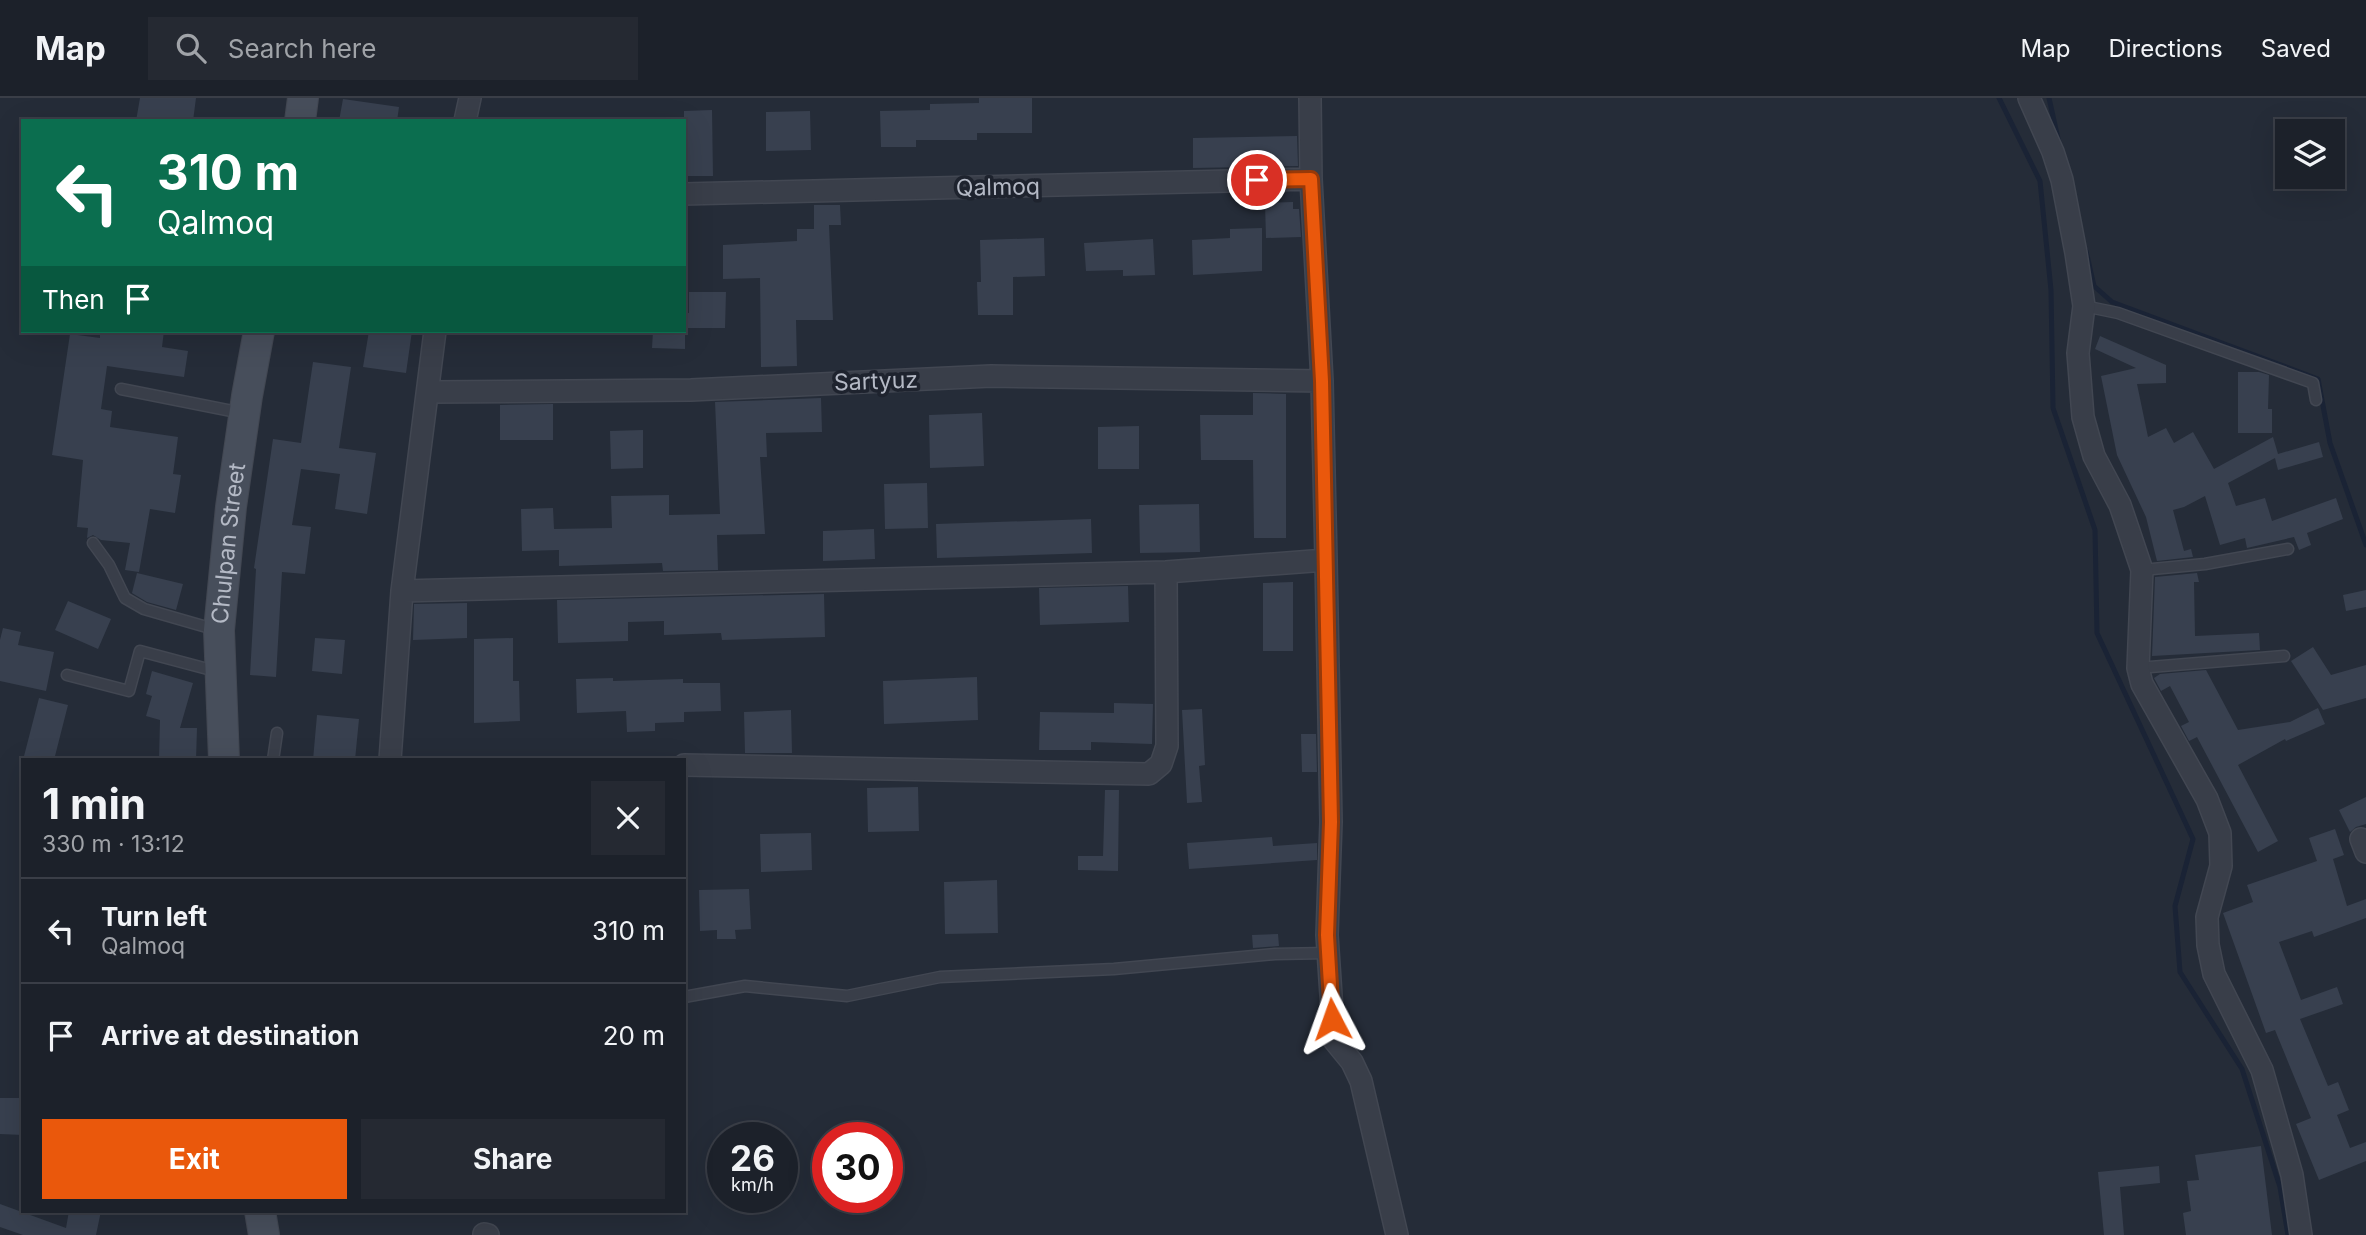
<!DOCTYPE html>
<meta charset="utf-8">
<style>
:root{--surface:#1c212a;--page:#252932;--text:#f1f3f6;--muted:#a0a3a8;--line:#3a3e47;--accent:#ea580c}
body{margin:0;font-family:Inter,sans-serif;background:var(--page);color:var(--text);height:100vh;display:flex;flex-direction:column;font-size:26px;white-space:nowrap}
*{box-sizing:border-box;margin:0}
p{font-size:23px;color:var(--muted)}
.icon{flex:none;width:38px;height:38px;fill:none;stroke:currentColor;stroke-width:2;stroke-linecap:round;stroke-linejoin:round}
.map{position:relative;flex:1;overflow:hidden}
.sheet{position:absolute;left:21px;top:660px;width:665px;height:455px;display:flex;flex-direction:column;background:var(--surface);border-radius:0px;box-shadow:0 7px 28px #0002,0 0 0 2px var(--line)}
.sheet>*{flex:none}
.guide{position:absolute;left:21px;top:21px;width:665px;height:214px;border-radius:0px;box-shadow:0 7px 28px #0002,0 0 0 2px var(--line);background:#0b6e4f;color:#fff;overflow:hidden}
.fabs{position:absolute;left:2275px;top:21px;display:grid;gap:14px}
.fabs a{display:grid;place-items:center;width:70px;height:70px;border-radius:0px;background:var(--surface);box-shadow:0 7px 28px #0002,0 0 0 2px var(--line);font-size:35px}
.speed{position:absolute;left:707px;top:1024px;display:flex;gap:14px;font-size:35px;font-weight:700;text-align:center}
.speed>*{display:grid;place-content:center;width:91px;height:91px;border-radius:50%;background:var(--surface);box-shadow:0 7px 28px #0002,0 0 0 2px var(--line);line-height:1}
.speed small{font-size:18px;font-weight:400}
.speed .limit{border:10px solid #d22;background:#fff;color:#111}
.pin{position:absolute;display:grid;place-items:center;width:60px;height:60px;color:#fff;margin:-30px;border:4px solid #fff;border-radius:50%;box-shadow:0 2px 7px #0007}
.me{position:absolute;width:77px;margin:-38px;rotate:356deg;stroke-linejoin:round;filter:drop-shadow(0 0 5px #0008)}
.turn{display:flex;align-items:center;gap:24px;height:147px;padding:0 21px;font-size:32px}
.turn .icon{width:91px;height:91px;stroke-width:2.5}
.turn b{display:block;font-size:49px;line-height:60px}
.then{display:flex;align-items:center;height:66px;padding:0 21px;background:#0003;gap:14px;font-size:26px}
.round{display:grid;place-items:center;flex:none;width:74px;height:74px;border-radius:0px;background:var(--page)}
.head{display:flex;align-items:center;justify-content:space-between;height:119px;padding:0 21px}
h1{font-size:42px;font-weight:700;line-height:52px}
.button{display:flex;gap:14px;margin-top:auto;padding:14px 21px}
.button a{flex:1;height:80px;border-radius:0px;background:var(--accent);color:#fff;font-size:28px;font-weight:700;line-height:80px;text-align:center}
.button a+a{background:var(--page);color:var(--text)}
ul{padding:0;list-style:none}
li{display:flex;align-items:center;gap:21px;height:105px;padding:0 21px;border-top:2px solid var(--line)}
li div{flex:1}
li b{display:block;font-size:26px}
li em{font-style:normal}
header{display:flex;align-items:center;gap:42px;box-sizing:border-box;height:98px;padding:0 35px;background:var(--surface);border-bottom:2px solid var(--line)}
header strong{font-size:33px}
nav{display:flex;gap:38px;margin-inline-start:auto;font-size:24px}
.search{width:490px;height:63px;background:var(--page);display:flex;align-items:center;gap:18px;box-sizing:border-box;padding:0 24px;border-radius:0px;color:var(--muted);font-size:26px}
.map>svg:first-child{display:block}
</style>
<header>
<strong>Map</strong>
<div class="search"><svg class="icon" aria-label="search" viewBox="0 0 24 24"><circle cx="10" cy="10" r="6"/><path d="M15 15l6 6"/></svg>Search here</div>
<nav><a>Map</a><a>Directions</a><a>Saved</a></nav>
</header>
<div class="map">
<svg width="2366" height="1137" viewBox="0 0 2366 1137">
<rect width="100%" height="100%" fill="#252c38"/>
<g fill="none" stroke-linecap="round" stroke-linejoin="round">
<path stroke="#1a2335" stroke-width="5" d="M 1999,0 L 2040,83 L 2051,192 L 2053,310 L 2095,432 L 2097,535 L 2193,741 L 2175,808 L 2180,874 L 2242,971 L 2280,1089 L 2288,1137
M 2049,0 L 2059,45
M 2086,153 L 2094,188 L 2112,204 L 2318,281 L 2330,345 L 2366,447"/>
</g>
<path fill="#38404f" d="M 140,0 L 196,0 L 193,23 L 136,23 Z
M 979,0 L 1032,0 L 1032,35 L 977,35 L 977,42 L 916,42 L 916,49 L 881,49 L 880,13 L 930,12 L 930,6 L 979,5 Z
M 343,1 L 399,9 L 397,23 L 339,23 Z
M 712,12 L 713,78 L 684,78 L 684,13 Z
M 810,13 L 811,52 L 766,53 L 766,14 Z
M 1297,38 L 1298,68 L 1193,70 L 1193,40 Z
M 1293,104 L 1293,111 L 1299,111 L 1301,139 L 1266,140 L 1265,105 Z
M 814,107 L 840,107 L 841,127 L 829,127 L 833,222 L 796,222 L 797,268 L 761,269 L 760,180 L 723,181 L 723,147 L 797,143 L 797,131 L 814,131 Z
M 1262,130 L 1262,173 L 1193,177 L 1192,142 L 1230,140 L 1230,131 Z
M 1044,140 L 1045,178 L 1013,179 L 1013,217 L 978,217 L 977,184 L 981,184 L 980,142 Z
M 1153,141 L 1155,177 L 1123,178 L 1123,172 L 1086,173 L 1084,145 Z
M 689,194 L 726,194 L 725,230 L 684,230 L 684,215 L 689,215 Z
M 100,233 L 164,233 L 162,249 L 188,253 L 184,279 L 107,268 L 101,311 L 112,313 L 110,329 L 178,339 L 173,376 L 181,377 L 175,415 L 150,411 L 139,474 L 125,472 L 130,445 L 101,442 L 93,437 L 87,440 L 88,430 L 77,429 L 83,362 L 52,357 L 70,236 L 100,240 Z
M 369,233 L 412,233 L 406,275 L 363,269 Z
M 653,233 L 685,233 L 685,251 L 652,250 Z
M 2100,238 L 2166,267 L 2166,285 L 2137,286 L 2148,339 L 2166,330 L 2174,345 L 2193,334 L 2214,371 L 2273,339 L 2278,356 L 2319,344 L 2323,359 L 2278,372 L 2275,360 L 2228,385 L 2236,408 L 2265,400 L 2272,423 L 2336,400 L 2343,421 L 2307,435 L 2311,447 L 2299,452 L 2294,439 L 2247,450 L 2245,440 L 2220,447 L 2205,398 L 2184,409 L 2173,412 L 2184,453 L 2191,451 L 2193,459 L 2157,463 L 2146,419 L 2117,357 L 2101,278 L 2136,270 L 2095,251 Z
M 313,264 L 351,269 L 339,350 L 376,355 L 367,416 L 335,411 L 340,376 L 301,371 L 292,427 L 311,429 L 305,476 L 282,474 L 276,579 L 250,577 L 256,471 L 254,470 L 273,341 L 301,345 Z
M 2238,274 L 2259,274 L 2269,277 L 2268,311 L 2272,311 L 2272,335 L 2238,335 Z
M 1253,295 L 1286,296 L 1286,440 L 1254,440 L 1253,362 L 1201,362 L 1200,317 L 1253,317 Z
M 821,300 L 822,334 L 766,335 L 767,359 L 760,359 L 765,436 L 717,437 L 718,472 L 663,473 L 662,465 L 559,468 L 559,452 L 522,453 L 521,411 L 553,410 L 554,431 L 612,430 L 611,398 L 669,397 L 669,417 L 720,416 L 715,304 Z
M 553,306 L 553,342 L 500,342 L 500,307 Z
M 982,315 L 984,368 L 930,370 L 929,317 Z
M 1139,328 L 1139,371 L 1098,371 L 1098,329 Z
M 643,332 L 643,370 L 611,371 L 610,333 Z
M 927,385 L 928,430 L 885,431 L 884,386 Z
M 1199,406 L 1200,454 L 1140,455 L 1139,407 Z
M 1091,421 L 1092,455 L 937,460 L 936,426 Z
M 874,431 L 875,461 L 823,463 L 823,433 Z
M 137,475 L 183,486 L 176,512 L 147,504 L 132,495 Z
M 2197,475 L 2199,484 L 2194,484 L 2195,538 L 2259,535 L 2260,552 L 2152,558 L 2155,479 Z
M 1293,484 L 1293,553 L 1263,553 L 1263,485 Z
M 1128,488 L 1129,524 L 1040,527 L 1039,490 Z
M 2366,492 L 2366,509 L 2346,513 L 2343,497 Z
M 824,496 L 825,539 L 722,542 L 721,535 L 664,537 L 664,523 L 628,524 L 628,543 L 558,545 L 557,502 Z
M 68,503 L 111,521 L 98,551 L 55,532 Z
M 467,505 L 467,540 L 413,542 L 414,506 Z
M 3,530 L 21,534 L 18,547 L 54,554 L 46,593 L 0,583 L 0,542 Z
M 315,540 L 345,542 L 342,576 L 312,573 Z
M 513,540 L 513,583 L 519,583 L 520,623 L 474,625 L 474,541 Z
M 2313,549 L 2331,577 L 2366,567 L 2366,600 L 2323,612 L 2291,563 Z
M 2206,572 L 2238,632 L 2290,624 L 2318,610 L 2325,626 L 2286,643 L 2285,641 L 2238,667 L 2278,743 L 2258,754 L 2197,639 L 2189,643 L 2181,628 L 2189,624 L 2170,588 L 2161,593 L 2154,580 L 2160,576 Z
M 152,573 L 193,585 L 180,630 L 197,630 L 196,662 L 159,662 L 160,622 L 146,618 L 152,598 L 146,596 Z
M 977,579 L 978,622 L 884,626 L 883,583 Z
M 613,580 L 613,583 L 683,581 L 683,585 L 720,585 L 721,613 L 684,614 L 684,624 L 655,625 L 655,633 L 627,634 L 626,613 L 577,615 L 576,581 Z
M 39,600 L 68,607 L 54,662 L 23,662 Z
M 1114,605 L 1153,606 L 1152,646 L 1091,644 L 1091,652 L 1039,652 L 1040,614 L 1114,615 Z
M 1202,611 L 1205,667 L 1199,668 L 1202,704 L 1187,705 L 1182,612 Z
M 791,612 L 792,655 L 745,655 L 744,614 Z
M 317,617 L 359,621 L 355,662 L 313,662 Z
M 1301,636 L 1316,636 L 1317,674 L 1302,674 Z
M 918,689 L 919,733 L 868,734 L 867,690 Z
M 1105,692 L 1119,692 L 1118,773 L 1078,772 L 1078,758 L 1103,758 Z
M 2366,699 L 2366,726 L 2356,729 L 2350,734 L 2339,712 Z
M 2335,731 L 2344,757 L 2333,761 L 2347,808 L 2366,801 L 2366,820 L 2314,839 L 2312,833 L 2279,844 L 2301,902 L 2337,889 L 2343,906 L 2300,921 L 2328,988 L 2338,984 L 2349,1012 L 2337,1017 L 2350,1050 L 2366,1044 L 2366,1063 L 2319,1082 L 2296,1026 L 2311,1020 L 2275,932 L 2266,935 L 2223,815 L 2253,804 L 2247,787 L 2317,763 L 2309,740 Z
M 811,735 L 812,772 L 761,774 L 760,736 Z
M 1272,739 L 1273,748 L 1317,745 L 1317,762 L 1189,771 L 1187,745 Z
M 997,782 L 998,835 L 945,836 L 944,784 Z
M 749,791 L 751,831 L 735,832 L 736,841 L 717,841 L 717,832 L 700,833 L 699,792 Z
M 1278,836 L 1279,848 L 1253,850 L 1252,837 Z
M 0,1000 L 23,1000 L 23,1037 L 0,1036 Z
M 2261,1048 L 2272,1137 L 2186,1137 L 2183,1115 L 2191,1113 L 2187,1083 L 2199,1082 L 2195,1057 Z
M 2159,1068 L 2160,1085 L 2120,1089 L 2124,1137 L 2104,1137 L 2098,1074 Z
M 0,1106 L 66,1130 L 69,1113 L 101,1113 L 96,1137 L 23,1137 L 0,1129 Z"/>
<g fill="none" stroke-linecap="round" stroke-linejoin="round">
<g stroke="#424752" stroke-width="13">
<path id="lane" d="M 2084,208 L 2118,215 L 2313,285 L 2316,302
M 121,291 L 242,315
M 93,445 L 109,467 L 125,500 L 144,511 L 217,532
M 2142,472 L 2205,466 L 2288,451
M 2138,570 L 2284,558
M 67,577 L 129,593 L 140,553 L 219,574
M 273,662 L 277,635
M 684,899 L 745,888 L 847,898 L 940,879 L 1114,871 L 1275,856 L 1328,855"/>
</g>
<g stroke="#424752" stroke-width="24">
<path id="street" d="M 1310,0 L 1311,81 L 1322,283 L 1326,462 L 1331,724 L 1327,837 L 1334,942 L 1352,964 L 1361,983 L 1397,1137
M 2029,0 L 2053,54 L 2062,82 L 2076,155 L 2084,208 L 2078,255 L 2083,319 L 2094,358 L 2120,407 L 2142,472 L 2138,570 L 2142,586 L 2207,701 L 2220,735 L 2221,768 L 2207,819 L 2208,847 L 2214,876 L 2262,972 L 2292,1077 L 2301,1137
M 465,23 L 470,0
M 684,96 L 1311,81
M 429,294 L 691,292 L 991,278 L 1322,283
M 402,493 L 1166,474 L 1326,462
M 390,662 L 402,493 L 435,233
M 684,667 L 1149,676 L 1161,666 L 1167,648 L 1166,474
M 2361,741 L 2366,754
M 484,1136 L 488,1137"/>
</g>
<g stroke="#424752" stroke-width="32">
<g id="secondary">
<path d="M 300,23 L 303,0"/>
<path id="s1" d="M 224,662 L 219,532 L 231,409 L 247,298 L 259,233"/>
<path d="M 260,1113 L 264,1137"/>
</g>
</g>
<use href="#lane" stroke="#393e49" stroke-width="10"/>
<use href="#street" stroke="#393e49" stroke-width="21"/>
<use href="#secondary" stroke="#474e5b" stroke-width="30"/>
</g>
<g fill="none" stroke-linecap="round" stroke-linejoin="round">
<g stroke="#983908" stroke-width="18">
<path id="route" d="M 1257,82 L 1311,81 L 1322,283 L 1331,724 L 1327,837 L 1332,921"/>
</g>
<use href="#route" stroke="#ea580c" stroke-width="12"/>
</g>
<g text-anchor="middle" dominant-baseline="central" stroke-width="7" stroke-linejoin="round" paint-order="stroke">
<g font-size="23" fill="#b4b9c5" stroke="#1e232e">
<text transform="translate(998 89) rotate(-1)">Qalmoq</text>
<text transform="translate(876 283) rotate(-2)">Sartyuz</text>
<text stroke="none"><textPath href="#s1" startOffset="217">Chulpan Street</textPath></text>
</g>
</g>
</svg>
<div class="fabs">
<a><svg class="icon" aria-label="layers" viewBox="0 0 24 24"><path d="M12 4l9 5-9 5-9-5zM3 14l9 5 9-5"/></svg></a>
</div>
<div class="speed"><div>26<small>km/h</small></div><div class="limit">30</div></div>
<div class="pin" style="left:1257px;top:82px;background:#d93025"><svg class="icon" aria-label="arrive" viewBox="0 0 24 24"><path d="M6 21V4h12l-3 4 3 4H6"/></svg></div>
<svg class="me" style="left:1332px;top:921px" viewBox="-20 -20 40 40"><path d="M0-17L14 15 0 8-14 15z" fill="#ea580c" stroke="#fff" stroke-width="4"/></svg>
<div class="guide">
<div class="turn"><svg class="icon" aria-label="left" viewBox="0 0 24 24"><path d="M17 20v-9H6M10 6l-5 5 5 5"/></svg><div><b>310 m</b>Qalmoq</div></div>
<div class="then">Then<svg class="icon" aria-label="arrive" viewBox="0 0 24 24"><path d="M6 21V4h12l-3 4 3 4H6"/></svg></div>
</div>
<section class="sheet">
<div class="head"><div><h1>1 min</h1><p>330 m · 13:12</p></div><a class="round"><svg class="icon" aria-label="close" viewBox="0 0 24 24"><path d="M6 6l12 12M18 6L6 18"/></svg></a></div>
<ul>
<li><svg class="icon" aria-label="left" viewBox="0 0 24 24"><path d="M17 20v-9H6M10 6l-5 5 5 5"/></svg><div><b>Turn left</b><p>Qalmoq</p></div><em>310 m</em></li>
<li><svg class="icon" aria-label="arrive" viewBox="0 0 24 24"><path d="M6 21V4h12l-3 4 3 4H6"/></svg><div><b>Arrive at destination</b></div><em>20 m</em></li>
</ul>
<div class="button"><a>Exit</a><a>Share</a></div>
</section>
</div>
